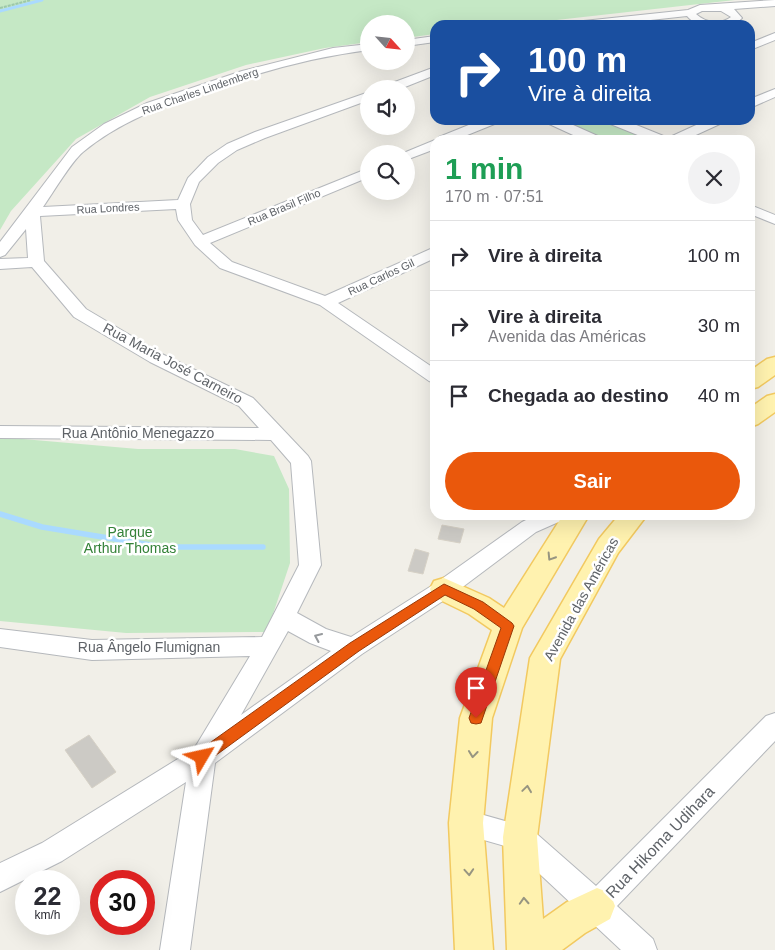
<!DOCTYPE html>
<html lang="pt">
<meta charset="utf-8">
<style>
:root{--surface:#fff;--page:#f2f2f3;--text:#2b2b33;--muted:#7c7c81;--line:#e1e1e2;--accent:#ea580c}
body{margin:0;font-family:Arial,sans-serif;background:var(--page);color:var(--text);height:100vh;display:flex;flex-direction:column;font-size:19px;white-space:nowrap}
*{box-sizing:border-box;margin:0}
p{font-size:16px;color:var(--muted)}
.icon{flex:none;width:28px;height:28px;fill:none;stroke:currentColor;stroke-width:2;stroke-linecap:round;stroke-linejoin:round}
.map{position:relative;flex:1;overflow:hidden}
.drawer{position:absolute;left:430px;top:135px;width:325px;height:385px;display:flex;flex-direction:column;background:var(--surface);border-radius:15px;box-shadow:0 5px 20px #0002}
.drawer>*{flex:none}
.top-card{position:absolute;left:430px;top:20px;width:325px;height:105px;border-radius:15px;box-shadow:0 5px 20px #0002;background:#1a4fa0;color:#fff;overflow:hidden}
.needle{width:32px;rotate:117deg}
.fabs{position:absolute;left:360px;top:15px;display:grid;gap:10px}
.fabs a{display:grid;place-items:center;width:55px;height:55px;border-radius:50%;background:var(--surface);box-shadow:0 5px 20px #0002;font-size:25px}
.speed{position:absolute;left:15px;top:870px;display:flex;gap:10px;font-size:25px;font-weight:700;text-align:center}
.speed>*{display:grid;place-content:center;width:65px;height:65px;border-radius:50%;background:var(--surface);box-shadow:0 5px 20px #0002;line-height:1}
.speed small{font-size:12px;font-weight:400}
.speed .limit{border:8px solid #d22;background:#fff;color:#111}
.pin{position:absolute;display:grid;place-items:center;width:42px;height:42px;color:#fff;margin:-51px -21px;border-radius:50% 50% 50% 0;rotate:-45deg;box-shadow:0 0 5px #0007}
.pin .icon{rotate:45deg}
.me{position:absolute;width:55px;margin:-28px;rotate:54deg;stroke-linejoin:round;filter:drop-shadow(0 0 4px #0008)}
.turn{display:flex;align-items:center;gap:18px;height:105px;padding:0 15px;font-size:22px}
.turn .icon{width:65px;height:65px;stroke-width:2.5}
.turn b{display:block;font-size:35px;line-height:42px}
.round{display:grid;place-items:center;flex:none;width:52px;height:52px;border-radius:26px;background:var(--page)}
.overview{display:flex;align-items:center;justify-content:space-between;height:85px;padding:0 15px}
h1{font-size:30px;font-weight:800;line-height:38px;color:#1e9e55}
.cta{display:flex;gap:10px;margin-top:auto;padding:10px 15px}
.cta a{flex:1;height:58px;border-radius:30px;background:var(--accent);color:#fff;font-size:20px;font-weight:800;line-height:58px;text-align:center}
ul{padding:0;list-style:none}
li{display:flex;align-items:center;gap:15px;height:70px;padding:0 15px;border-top:1px solid var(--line)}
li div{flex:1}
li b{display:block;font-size:19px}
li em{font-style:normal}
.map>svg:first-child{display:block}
</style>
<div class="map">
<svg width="775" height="950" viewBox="0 0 775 950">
<rect width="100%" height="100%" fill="#f1efe8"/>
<path fill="#c5e8c5" d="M 0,0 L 735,0 L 512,25 L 435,25 L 435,34 L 406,38 L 406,24 L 369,24 L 369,42 L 325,48 L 246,65 L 150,97 L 76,139 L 11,211 L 0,230 Z
M 588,120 L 602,120 L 650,140 L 604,140 L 571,127 Z
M 0,437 L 138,449 L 235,449 L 274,456 L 289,489 L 290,563 L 267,632 L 126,633 L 0,621 Z"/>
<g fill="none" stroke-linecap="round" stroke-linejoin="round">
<path stroke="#aadaff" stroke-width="3" d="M 0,11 L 42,0"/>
<path stroke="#aadaff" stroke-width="5.5" d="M 0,514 L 42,527 L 163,547 L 263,547"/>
</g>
<path fill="#cccac5" stroke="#d6d1c6" d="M 442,525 L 464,529 L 460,543 L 438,539 Z
M 415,549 L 429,553 L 423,574 L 408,571 Z
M 89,735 L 116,772 L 92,788 L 65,750 Z"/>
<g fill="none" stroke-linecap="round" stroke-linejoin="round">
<g stroke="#b5b8bc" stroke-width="2">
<path id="minor" d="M 775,0 L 775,6 L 734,9 L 742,18 C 733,29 696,29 687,16 L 605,25 L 569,25 L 574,22 L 688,10 L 700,5 ZM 702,11 L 721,11 L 731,17 C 720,25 706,23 696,14 Z
M 775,33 L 775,40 L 750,50 L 750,43 Z
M 435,36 L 435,42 L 406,46 L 406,40 Z
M 369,44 L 369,50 C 313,57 259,72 206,91 C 163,106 119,122 83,152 C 71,162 53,193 43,207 L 178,200 L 188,178 L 208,157 L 227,144 L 255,132 L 369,92 L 369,100 L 265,138 L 237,150 L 218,163 L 199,182 L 190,204 L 192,220 L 203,235 L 369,168 L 369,177 L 210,243 L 232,262 L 325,296 L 435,247 L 435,258 L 338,303 L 435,369 L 435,383 L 429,381 L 320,305 L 220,268 L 195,245 L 178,220 L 176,209 L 40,216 L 44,261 L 86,309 L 162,354 L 253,398 L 308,456 L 311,461 L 321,565 L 297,613 L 326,629 L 351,637 L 436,583 L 522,522 L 536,515 L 566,515 L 563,520 L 536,532 L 452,595 L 362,654 L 215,763 L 190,950 L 160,950 L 186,782 L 62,861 L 0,892 L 0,863 L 42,843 L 194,749 L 250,656 L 92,660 L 0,647 L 0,629 L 92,640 L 262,637 L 299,565 L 291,463 L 271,440 L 0,438 L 0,426 L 259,428 L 239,406 L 150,362 L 74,317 L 32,267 L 0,269 L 0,259 L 28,258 L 26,229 L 5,255 L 0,257 L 0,242 L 72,147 L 104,124 L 147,103 L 242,71 L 333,48 ZM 288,631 L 310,643 L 331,651 L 241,715 Z
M 435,67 L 435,75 L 400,89 L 382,89 L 384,86 Z
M 775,89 L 775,97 L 750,108 L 750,99 Z
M 481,120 L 498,120 L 497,123 L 455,140 L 437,140 L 439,137 Z
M 546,120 L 562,120 L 600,137 L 602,140 L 584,140 L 547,123 Z
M 607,120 L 624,120 L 666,137 L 668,140 L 650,140 L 608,123 Z
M 707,120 L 723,120 L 722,123 L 685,140 L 668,140 L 670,137 Z
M 435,140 L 435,149 L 406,160 L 406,154 L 401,154 Z
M 750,205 L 775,215 L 775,224 L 750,214 Z
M 775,713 L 775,741 L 617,906 L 653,939 L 657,950 L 621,950 L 512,848 L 456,832 L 452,823 L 456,814 L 466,810 L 530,828 L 596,886 L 766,716 Z"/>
</g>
<g stroke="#f2c960" stroke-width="3">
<path id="major" d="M 775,357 L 775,375 L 758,387 L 750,389 L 750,371 L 767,359 Z
M 775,394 L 775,412 L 758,424 L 750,427 L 750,408 L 767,396 Z
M 563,515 L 589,515 L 522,628 L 492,718 L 483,823 L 493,950 L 455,950 L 449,823 L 460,718 L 492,630 L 469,614 L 434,597 L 430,589 L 434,581 L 444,578 L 489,598 L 504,608 Z
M 619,515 L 647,515 L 618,553 L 560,659 L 537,837 L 543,919 L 567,902 L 597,888 L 610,893 L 615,906 L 610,919 L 585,933 L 562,950 L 507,950 L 503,837 L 530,658 L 599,539 Z"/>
</g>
<path stroke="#9cc7a9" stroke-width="2" stroke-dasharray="3 1" stroke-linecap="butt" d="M 0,8 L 31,0"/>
<use href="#minor" fill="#fff" fill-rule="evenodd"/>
<use href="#major" fill="#fff2af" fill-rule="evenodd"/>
</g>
<defs><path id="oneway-chevron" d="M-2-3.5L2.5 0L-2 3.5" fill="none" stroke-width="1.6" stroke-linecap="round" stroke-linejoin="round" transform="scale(1.25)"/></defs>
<g stroke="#979581">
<use href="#oneway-chevron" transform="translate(551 557) rotate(122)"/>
<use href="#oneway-chevron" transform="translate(473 754) rotate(96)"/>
<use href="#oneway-chevron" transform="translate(527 789) rotate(-82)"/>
<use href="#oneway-chevron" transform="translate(469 872) rotate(86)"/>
<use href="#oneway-chevron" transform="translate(524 901) rotate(-93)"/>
</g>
<use stroke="#979a9d" href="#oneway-chevron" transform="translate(318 637) rotate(-156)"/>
<path fill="#ea580c" stroke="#983908" d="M 444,584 L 483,602 L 512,623 L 514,626 L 481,723 L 476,724 L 471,723 L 469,718 L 501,628 L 474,609 L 445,595 L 359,651 L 208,761 L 202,763 L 197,761 L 195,757 L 197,752 L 350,643 Z"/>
<g text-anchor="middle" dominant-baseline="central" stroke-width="5" stroke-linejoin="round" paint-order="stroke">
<g font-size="11" fill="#5f6368" stroke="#fff">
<text transform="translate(200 91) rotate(-19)">Rua Charles Lindemberg</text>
<text transform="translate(284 207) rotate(-23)">Rua Brasil Filho</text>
<text transform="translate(108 208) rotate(-3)">Rua Londres</text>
<text transform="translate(381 277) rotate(-25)">Rua Carlos Gil</text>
</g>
<g font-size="14" fill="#5f6368" stroke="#fff">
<text transform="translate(173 363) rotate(28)">Rua Maria José Carneiro</text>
<text x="138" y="433">Rua Antônio Menegazzo</text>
<text transform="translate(581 599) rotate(-61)">Avenida das Américas</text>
<text x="149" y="647">Rua Ângelo Flumignan</text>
</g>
<g font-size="14" fill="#348238" stroke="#fff">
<text x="130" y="532">Parque<tspan x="130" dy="16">Arthur Thomas</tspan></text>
</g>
<g font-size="16" fill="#5f6368" stroke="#fff">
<text transform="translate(660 842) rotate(-46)">Rua Hikoma Udihara</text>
</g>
</g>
</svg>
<div class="fabs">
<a><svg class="needle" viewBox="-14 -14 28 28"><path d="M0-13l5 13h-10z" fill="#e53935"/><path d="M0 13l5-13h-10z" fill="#7c7c81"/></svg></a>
<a><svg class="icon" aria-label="sound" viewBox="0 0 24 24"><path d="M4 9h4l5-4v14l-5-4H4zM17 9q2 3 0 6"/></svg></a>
<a><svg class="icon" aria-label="search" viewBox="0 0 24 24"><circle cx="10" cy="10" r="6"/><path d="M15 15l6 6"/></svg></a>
</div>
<div class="speed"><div>22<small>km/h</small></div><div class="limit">30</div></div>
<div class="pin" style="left:476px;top:718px;background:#d93025"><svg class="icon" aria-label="arrive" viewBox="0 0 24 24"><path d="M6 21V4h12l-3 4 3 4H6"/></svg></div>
<svg class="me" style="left:202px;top:757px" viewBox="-20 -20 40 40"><path d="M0-17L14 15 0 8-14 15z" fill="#ea580c" stroke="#fff" stroke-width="4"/></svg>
<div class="top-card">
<div class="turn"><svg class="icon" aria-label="right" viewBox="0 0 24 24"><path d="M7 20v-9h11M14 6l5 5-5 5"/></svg><div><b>100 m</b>Vire à direita</div></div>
</div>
<section class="drawer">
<div class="overview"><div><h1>1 min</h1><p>170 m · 07:51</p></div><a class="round"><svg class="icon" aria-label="close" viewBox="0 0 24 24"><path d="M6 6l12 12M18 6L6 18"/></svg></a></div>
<ul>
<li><svg class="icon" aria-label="right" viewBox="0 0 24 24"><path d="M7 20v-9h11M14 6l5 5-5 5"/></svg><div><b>Vire à direita</b></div><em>100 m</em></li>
<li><svg class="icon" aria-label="right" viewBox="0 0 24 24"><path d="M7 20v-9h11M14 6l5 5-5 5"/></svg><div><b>Vire à direita</b><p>Avenida das Américas</p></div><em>30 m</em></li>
<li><svg class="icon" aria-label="arrive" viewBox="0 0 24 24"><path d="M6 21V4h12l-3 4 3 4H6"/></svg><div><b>Chegada ao destino</b></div><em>40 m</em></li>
</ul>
<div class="cta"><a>Sair</a></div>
</section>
</div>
